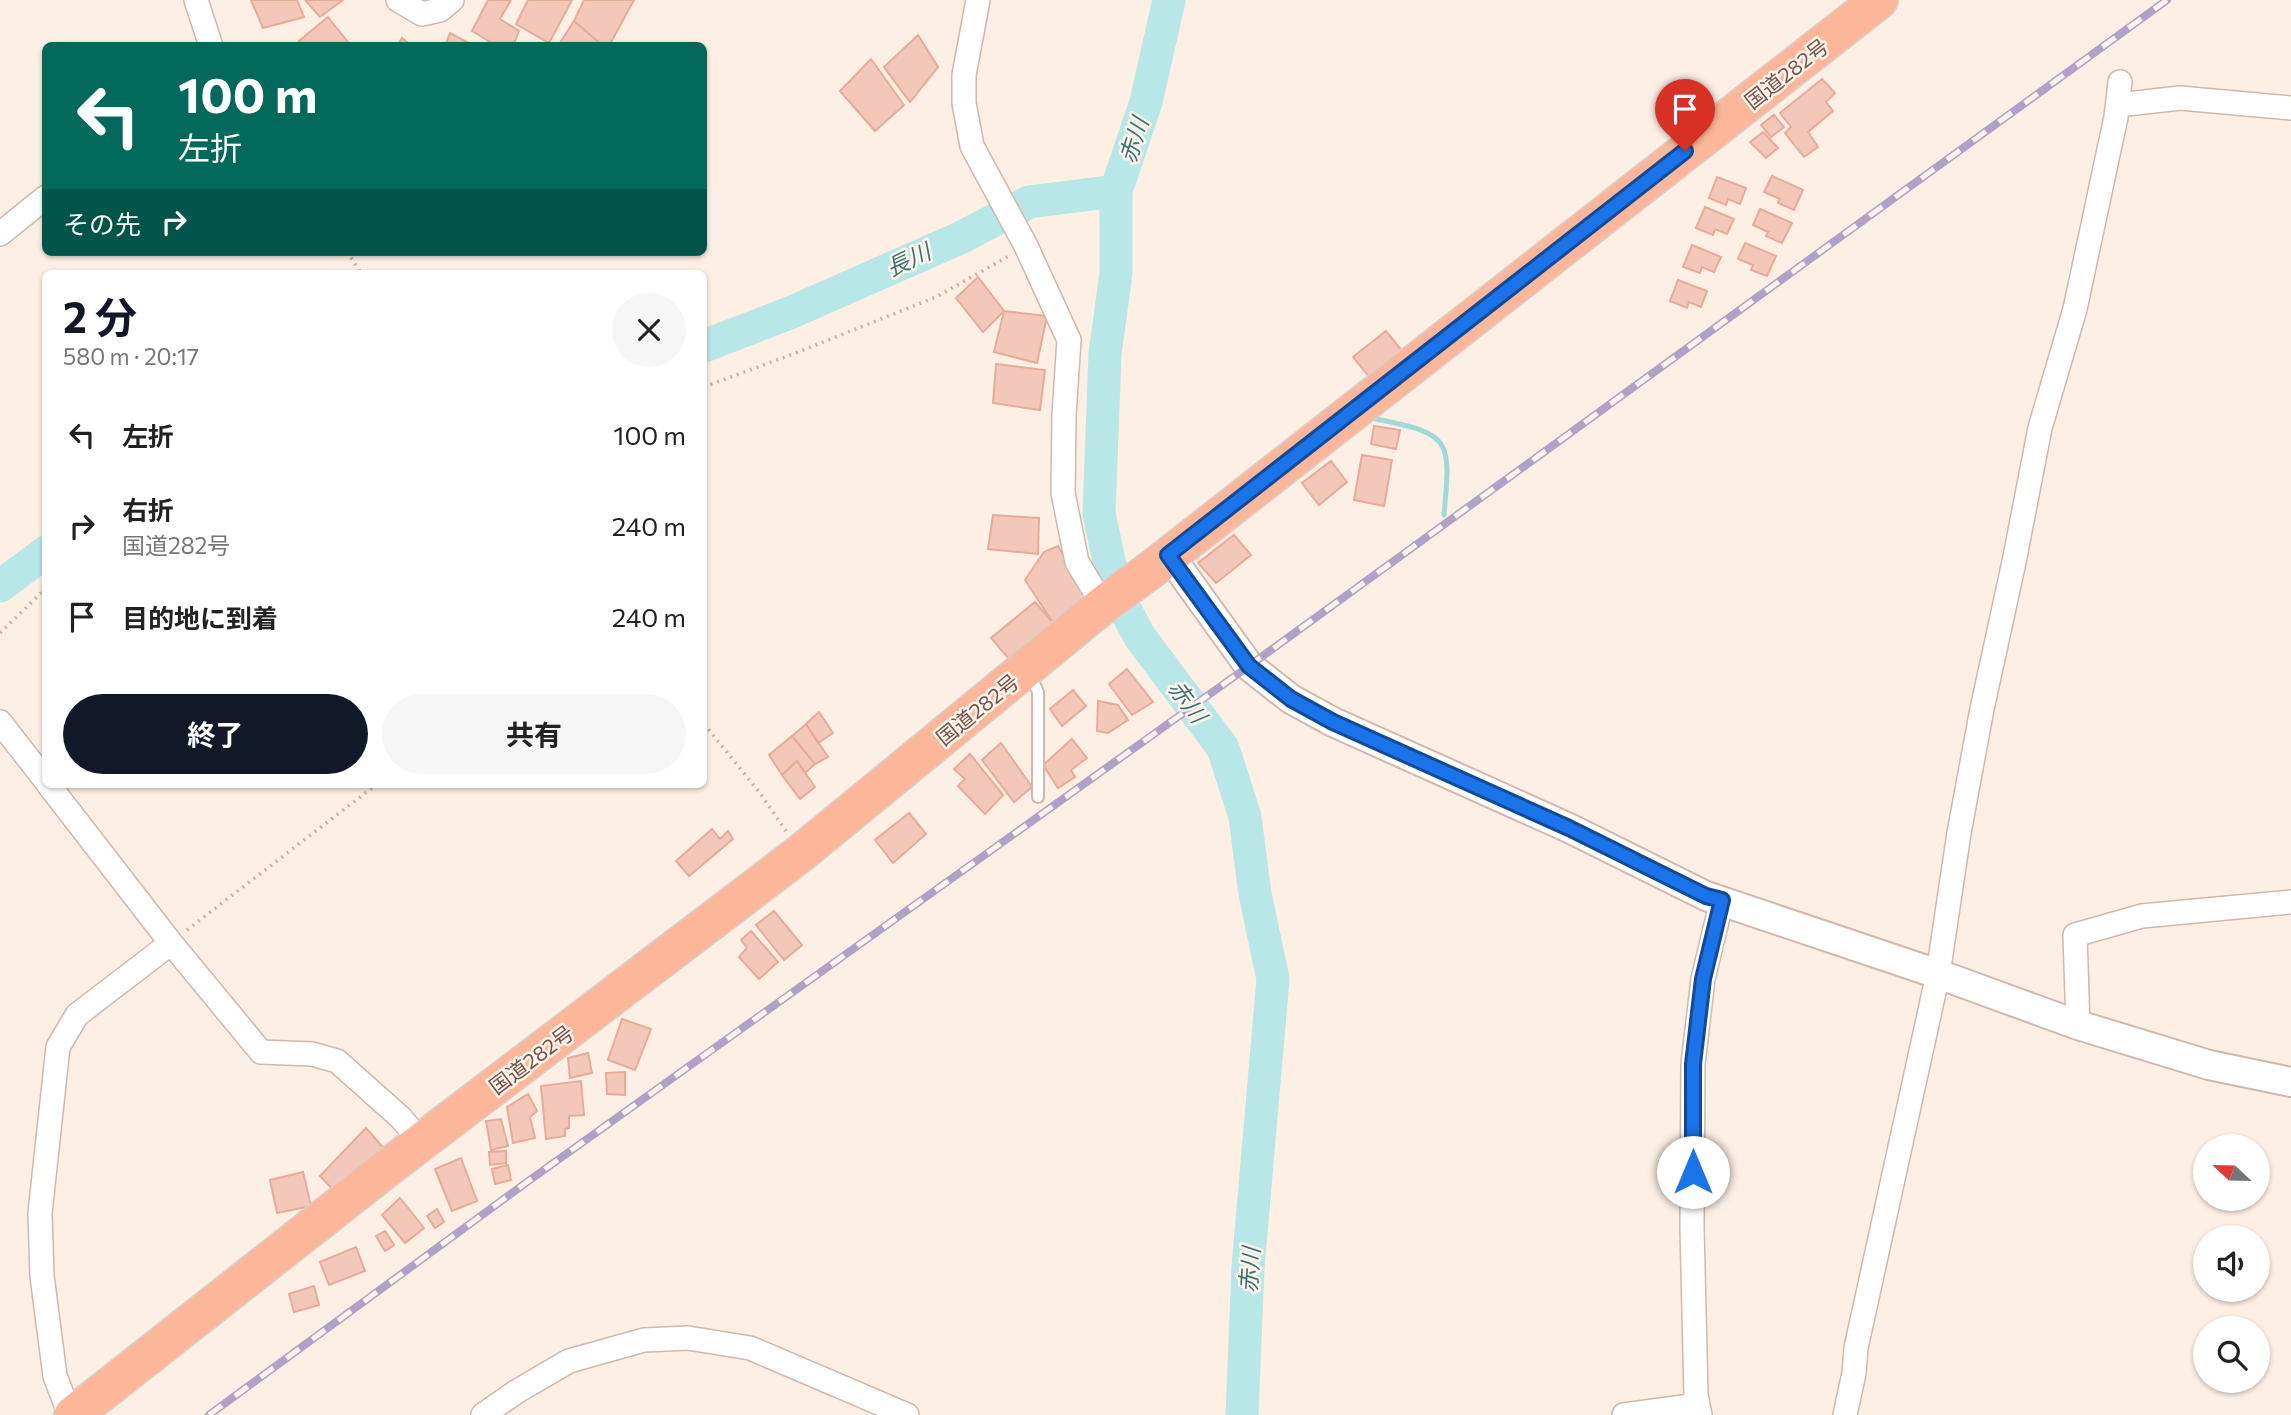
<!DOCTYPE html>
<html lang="ja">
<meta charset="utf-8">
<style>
:root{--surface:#fff;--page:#f6f6f6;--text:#222;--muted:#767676;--accent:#111827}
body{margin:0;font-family:Commissioner,"Noto Sans JP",sans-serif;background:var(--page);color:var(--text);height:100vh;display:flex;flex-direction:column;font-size:26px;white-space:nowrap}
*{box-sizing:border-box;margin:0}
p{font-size:23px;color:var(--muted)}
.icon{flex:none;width:38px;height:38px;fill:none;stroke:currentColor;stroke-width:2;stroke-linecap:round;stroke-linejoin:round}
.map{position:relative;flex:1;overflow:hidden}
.side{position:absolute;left:42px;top:270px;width:665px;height:518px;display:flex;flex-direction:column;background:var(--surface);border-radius:10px;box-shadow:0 2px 5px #0004}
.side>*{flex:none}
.banner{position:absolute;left:42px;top:42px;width:665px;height:214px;border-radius:10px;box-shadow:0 2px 5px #0004;background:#00695c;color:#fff;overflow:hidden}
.needle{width:46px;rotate:292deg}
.controls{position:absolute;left:2193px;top:1134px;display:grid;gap:14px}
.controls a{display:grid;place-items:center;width:77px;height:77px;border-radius:50%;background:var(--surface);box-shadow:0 2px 5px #0004;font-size:35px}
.pin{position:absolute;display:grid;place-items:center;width:60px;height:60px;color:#fff;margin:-72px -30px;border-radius:50% 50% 50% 0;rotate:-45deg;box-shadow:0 0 7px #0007}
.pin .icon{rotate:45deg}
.me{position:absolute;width:77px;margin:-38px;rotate:0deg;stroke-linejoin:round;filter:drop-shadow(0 0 5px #0008)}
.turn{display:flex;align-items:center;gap:24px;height:147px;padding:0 21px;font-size:32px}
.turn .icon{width:91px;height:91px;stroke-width:2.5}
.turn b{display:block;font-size:49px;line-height:60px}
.then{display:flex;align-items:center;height:66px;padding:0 21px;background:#0003;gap:14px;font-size:26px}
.round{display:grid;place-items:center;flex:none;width:74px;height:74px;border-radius:37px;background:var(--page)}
.summary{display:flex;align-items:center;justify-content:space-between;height:119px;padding:0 21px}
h1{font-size:42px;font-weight:700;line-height:52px;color:var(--accent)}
.primary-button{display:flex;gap:14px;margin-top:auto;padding:14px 21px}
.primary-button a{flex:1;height:80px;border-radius:42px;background:var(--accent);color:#fff;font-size:28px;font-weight:700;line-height:80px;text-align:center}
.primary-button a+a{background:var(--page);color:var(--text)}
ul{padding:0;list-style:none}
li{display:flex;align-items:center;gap:21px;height:91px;padding:0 21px}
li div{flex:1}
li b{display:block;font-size:26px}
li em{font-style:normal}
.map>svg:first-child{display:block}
</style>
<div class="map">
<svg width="2291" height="1415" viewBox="0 0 2291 1415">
<rect width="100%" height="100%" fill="#fdefe4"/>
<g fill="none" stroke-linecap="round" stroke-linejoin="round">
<path stroke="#9ddad9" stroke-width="5" d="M 1376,419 C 1452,434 1451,439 1444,515"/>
<path stroke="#b8e7e7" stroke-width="33" d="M 1169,0 L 1146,102 L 1116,191 L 1116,273 L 1105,354 L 1099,514 L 1116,593 L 1140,637 L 1223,748 L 1245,817 L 1255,894 L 1273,979 L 1248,1267 L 1242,1415
M 704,346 L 792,312 L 960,238 L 1029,202 L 1116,191
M 0,586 L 46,552"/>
</g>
<path fill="#f3c8ba" stroke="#e7ab9a" stroke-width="2" d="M 251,0 L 297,0 L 304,17 L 263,28 Z
M 305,0 L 343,0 L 320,17 Z
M 488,0 L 511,0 L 500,19 L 519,31 L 513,46 L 497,46 L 472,31 Z
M 528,0 L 572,0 L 549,43 L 516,24 Z
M 584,0 L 634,0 L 609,46 L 603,46 L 574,21 Z
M 328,17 L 351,46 L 303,46 L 299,41 Z
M 574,21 L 603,46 L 558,46 Z
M 450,33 L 474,46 L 445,46 Z
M 918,35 L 938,67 L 910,102 L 884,67 Z
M 402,38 L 412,46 L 397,46 Z
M 871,59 L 904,105 L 875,131 L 840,91 Z
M 1822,79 L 1835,93 L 1826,102 L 1833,111 L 1808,132 L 1818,147 L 1804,157 L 1785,133 L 1791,127 L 1780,113 Z
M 1774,115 L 1784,127 L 1771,137 L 1761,125 Z
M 1763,132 L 1778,148 L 1766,158 L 1750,142 Z
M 1772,176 L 1803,190 L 1794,210 L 1778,203 L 1780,199 L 1764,192 Z
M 1717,177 L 1746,188 L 1740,204 L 1728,199 L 1726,205 L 1709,198 Z
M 1705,207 L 1734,219 L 1727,234 L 1715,229 L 1713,235 L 1696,228 Z
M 1760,209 L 1792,223 L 1782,243 L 1766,236 L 1768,232 L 1753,225 Z
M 1745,243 L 1776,256 L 1767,276 L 1751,270 L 1753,265 L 1738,259 Z
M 1692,245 L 1721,257 L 1714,272 L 1702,267 L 1700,273 L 1683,267 Z
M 978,277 L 1004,311 L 983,332 L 956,298 Z
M 1678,280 L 1707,291 L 1701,307 L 1689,302 L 1687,308 L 1670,301 Z
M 1004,311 L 1047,316 L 1037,363 L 994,352 Z
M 1386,331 L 1403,352 L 1370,378 L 1353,357 Z
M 996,364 L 1045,370 L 1040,410 L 993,403 Z
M 1374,426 L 1400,430 L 1396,449 L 1371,444 Z
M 1362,455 L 1392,460 L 1384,506 L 1354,500 Z
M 1331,461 L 1347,482 L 1319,505 L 1302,483 Z
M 993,515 L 1039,518 L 1038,554 L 988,549 Z
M 1234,535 L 1251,555 L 1216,583 L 1198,563 Z
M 1058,546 L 1087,594 L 1054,624 L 1025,580 L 1044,552 Z
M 1035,602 L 1054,624 L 1008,658 L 991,638 Z
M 1127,669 L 1153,702 L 1132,715 L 1109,684 Z
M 1073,690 L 1086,706 L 1062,726 L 1050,709 Z
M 1098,701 L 1118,705 L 1128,720 L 1108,733 L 1097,731 Z
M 819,712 L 833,733 L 818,743 L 806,724 Z
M 806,724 L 828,757 L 815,764 L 792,736 Z
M 792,736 L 815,764 L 805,773 L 797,761 L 782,775 L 769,755 Z
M 1072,739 L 1087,758 L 1071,770 L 1075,777 L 1058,788 L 1043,765 Z
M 1001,743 L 1032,787 L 1014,802 L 982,760 Z
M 970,754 L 1003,795 L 985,814 L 958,786 L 965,779 L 954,769 Z
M 797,761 L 815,787 L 800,799 L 782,775 Z
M 909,813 L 926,834 L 893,863 L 875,840 Z
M 712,829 L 720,839 L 728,831 L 733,839 L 689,876 L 676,861 Z
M 774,911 L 802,945 L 784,960 L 756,925 Z
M 751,931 L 778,962 L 759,979 L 739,957 L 747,948 L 741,940 Z
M 622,1019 L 651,1029 L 635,1070 L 608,1060 Z
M 588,1053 L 592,1073 L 570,1078 L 568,1058 Z
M 625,1072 L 625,1095 L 607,1094 L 606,1073 Z
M 581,1081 L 584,1115 L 569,1116 L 569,1128 L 565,1129 L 565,1136 L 546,1139 L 541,1086 Z
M 528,1094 L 537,1111 L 530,1117 L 535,1138 L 513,1143 L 507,1107 Z
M 501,1119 L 508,1146 L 491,1150 L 486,1121 Z
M 366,1128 L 387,1152 L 339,1196 L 320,1176 Z
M 506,1151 L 506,1163 L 490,1165 L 489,1152 Z
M 461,1158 L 477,1201 L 452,1211 L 435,1169 Z
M 508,1165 L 511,1180 L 495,1184 L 492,1169 Z
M 303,1172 L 311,1206 L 277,1213 L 270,1180 Z
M 400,1198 L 424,1228 L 405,1243 L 382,1215 Z
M 437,1209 L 444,1222 L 435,1228 L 427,1216 Z
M 385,1231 L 394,1245 L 385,1251 L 376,1236 Z
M 356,1247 L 365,1271 L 329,1285 L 320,1262 Z
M 314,1286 L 319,1305 L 294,1312 L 289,1294 Z"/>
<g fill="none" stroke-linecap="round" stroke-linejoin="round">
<g stroke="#d1b7ac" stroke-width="14">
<path id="service" d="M 1029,672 L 1038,692 L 1038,797"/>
</g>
<g stroke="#d1b7ac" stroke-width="26">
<path id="minor" d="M 196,0 L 211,46
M 398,0 L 422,14 L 440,10 L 452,0
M 978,0 L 964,75 L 964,103 L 972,146 L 1026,246 L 1069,340 L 1064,415 L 1063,493 L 1077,562 L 1103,605
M 2118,105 L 2180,98 L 2291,108
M 0,234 L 46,197
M 0,722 L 46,781
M 48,784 L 171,943 L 261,1052 L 312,1054 L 337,1061 L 401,1118 L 422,1143
M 2078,1025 L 2075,935 L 2142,916 L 2291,902
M 70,1415 L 55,1376 L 42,1276 L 40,1213 L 58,1047 L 77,1015 L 171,943
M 483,1415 L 516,1392 L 569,1361 L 644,1340 L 688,1338 L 750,1348 L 907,1415
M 1624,1415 L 1698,1405
M 1700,1415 L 1696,1395 L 1692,1227 L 1693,1064 L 1703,979 L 1722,900
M 1845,1415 L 1854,1373 L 1856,1348 L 1938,974 L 1959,833 L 1982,709 L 2014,562 L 2040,428 L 2075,309 L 2116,117 L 2120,82"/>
</g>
<g stroke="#d1b7ac" stroke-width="32">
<path id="tertiary" d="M 1169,555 L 1249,666 L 1291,699 L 1333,722 L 1569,828 L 1706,896 L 1938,974 L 2078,1025 L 2209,1065 L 2291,1082"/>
</g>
<g stroke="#d9cfcc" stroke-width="40">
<path id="trunk" d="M 73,1415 L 387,1168 L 801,853 L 1103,605 L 1156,566 L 1879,0"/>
</g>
<path stroke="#d8ab9d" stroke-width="3.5" stroke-dasharray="2 5" stroke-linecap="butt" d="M 347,252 L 361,273
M 704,387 L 801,351 L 936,297 L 1009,256
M 0,633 L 46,588
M 704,724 L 760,793 L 786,831
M 187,930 L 377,784"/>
<use href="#service" stroke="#fff" stroke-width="10"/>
<use href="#minor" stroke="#fff" stroke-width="23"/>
<use href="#tertiary" stroke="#fff" stroke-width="28"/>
<use href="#trunk" stroke="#fcb699" stroke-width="37"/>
<g stroke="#b0a2c7" stroke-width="8">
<path id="rail" d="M 209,1415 L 527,1182 L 1249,666 L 2167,0"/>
</g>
<use href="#rail" stroke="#fff4eb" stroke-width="5" stroke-dasharray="16" stroke-linecap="butt"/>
</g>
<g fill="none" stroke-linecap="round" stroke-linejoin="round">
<g stroke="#114b97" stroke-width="18">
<path id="route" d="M 1685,151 L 1168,555 L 1249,666 L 1291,699 L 1333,722 L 1569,828 L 1706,896 L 1722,900 L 1703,979 L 1693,1064 L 1693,1172"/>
</g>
<use href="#route" stroke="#1a73e8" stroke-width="12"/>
</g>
<g text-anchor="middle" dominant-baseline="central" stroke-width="5" stroke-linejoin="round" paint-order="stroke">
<g font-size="21" fill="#765248" stroke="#fff4eb">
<text transform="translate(1786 73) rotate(-38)">国道282号</text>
<text transform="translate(977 709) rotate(-39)">国道282号</text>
<text transform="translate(531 1059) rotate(-37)">国道282号</text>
</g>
<g font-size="23" font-style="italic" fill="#397475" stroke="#fff4eb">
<text transform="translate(1133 140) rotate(-72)">赤川</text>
<text transform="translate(908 259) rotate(-25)">長川</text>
<text transform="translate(1188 701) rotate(53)">赤川</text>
<text transform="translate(1249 1270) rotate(-86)">赤川</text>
</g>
</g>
</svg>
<div class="controls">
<a><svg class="needle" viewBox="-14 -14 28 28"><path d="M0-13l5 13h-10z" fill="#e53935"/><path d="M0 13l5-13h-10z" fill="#767676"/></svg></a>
<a><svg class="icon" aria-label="sound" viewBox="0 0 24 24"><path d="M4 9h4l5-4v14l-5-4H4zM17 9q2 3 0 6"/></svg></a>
<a><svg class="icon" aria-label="search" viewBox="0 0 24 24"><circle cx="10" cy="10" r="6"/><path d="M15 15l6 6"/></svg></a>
</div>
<div class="pin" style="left:1685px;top:151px;background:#d93025"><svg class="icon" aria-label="arrive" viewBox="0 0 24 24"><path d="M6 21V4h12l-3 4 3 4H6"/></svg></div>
<svg class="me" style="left:1693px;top:1172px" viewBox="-20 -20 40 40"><circle r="19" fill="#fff"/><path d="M0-13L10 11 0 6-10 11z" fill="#1a73e8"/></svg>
<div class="banner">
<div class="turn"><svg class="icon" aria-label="left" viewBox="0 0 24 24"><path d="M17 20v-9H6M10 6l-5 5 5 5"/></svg><div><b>100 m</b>左折</div></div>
<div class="then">その先<svg class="icon" aria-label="right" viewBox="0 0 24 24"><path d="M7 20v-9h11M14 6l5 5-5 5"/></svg></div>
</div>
<section class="side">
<div class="summary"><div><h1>2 分</h1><p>580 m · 20:17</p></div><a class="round"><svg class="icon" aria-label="close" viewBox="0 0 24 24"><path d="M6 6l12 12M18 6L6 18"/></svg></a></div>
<ul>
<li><svg class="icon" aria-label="left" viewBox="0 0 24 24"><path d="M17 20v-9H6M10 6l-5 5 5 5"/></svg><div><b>左折</b></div><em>100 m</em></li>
<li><svg class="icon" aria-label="right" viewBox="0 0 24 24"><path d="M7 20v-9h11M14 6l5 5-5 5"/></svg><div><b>右折</b><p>国道282号</p></div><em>240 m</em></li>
<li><svg class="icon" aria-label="arrive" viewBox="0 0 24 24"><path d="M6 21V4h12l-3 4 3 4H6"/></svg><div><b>目的地に到着</b></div><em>240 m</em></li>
</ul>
<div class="primary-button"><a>終了</a><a>共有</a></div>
</section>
</div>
